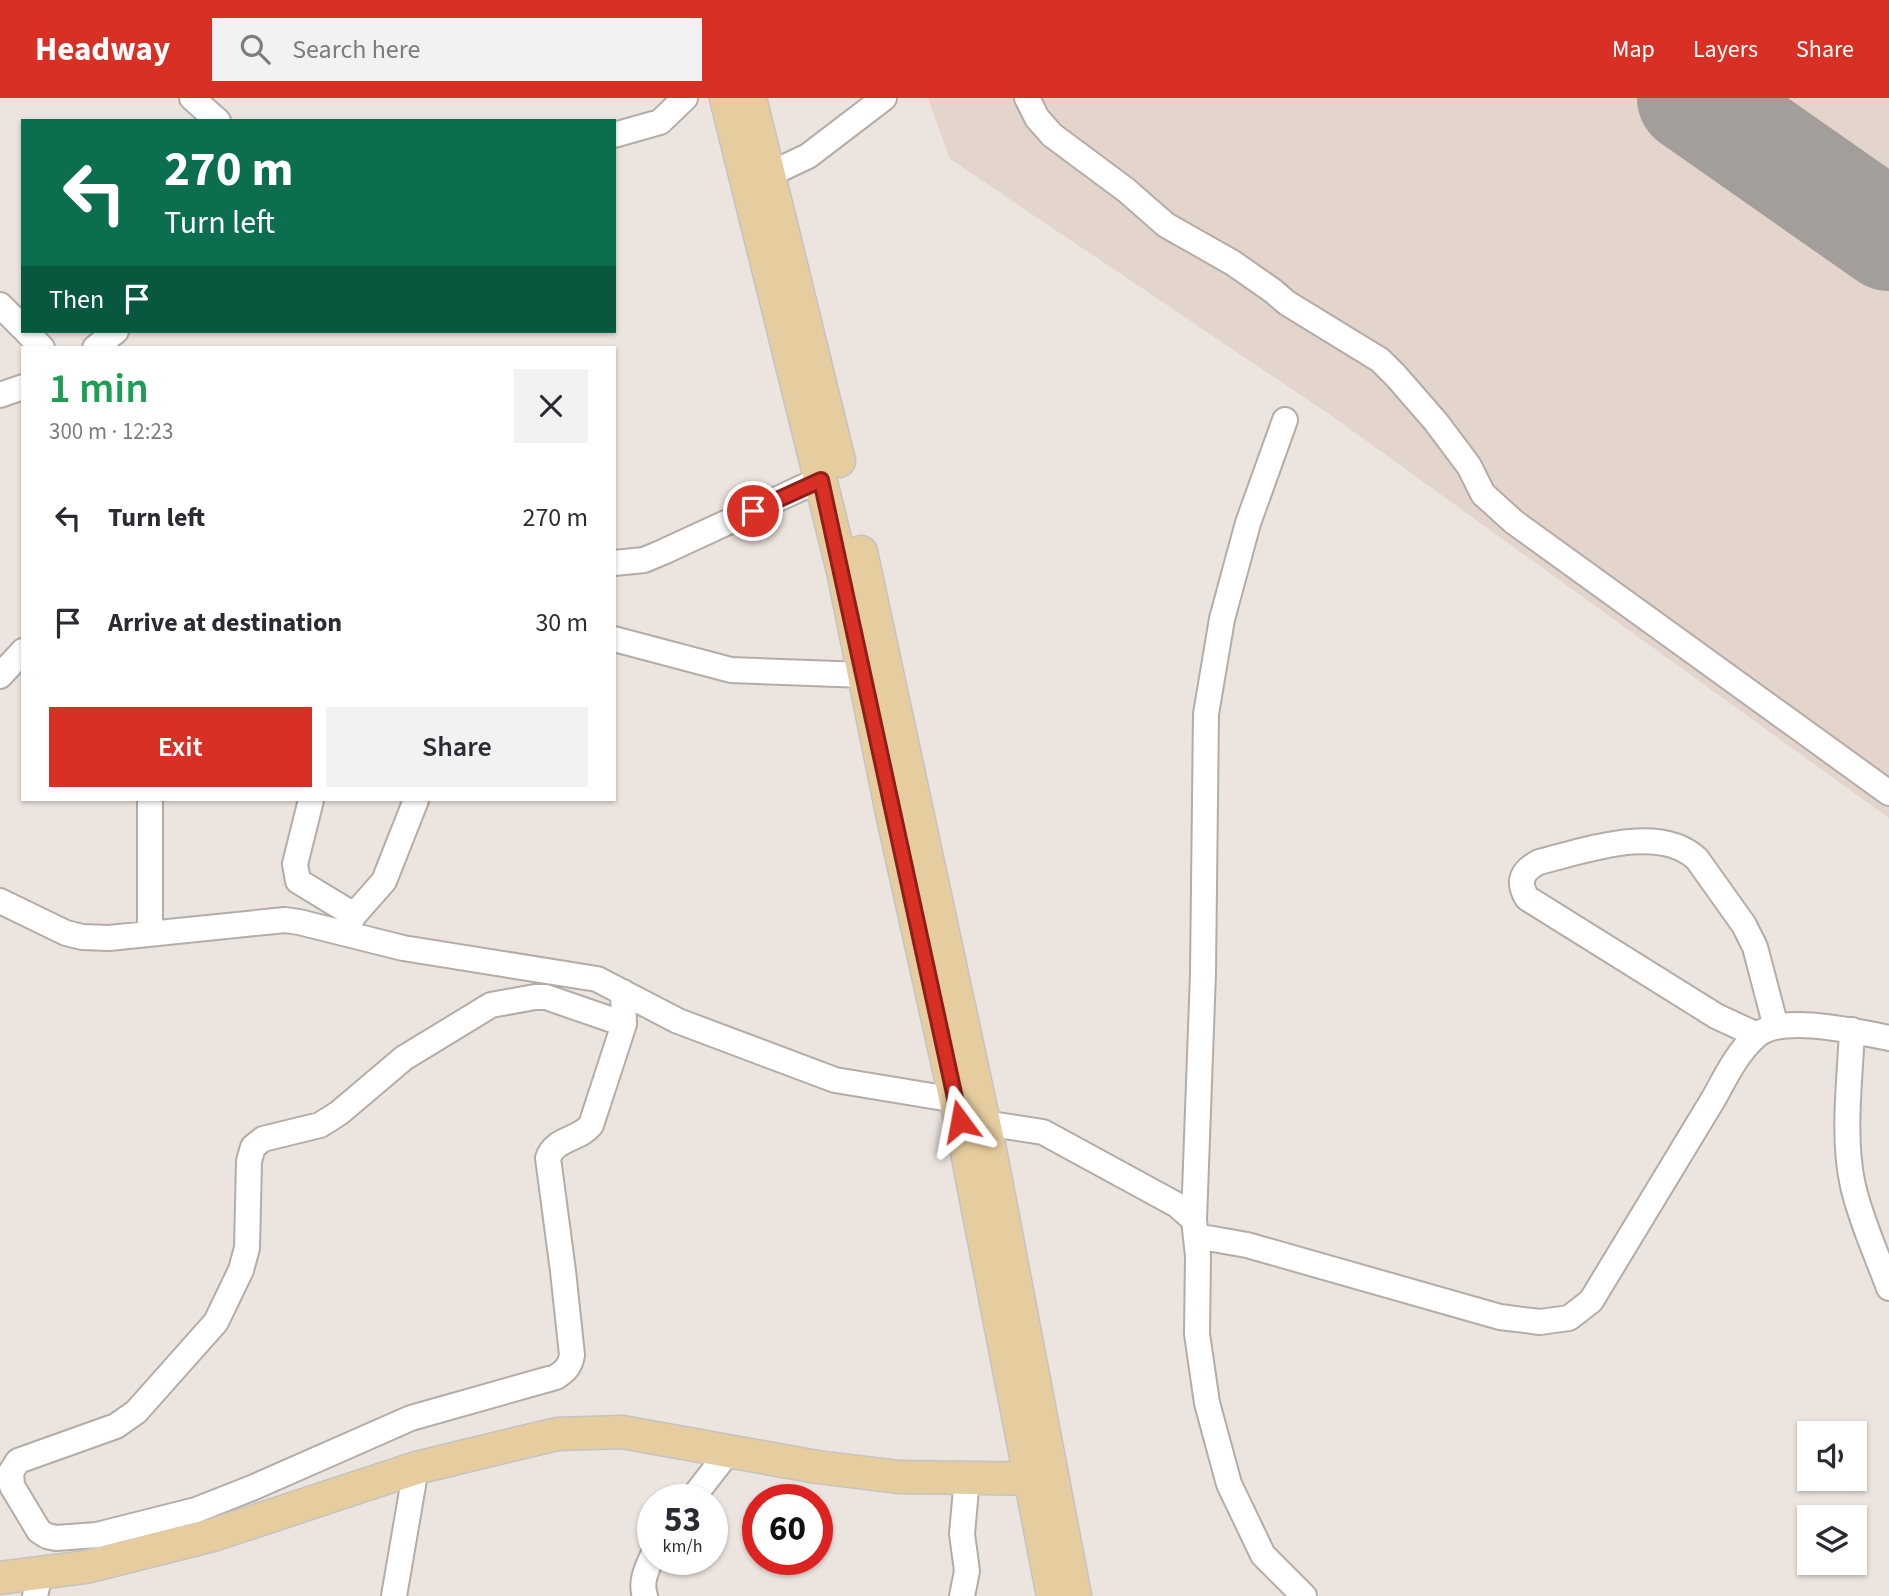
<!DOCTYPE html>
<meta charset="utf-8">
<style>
:root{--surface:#fff;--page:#f2f2f3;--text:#2b2b33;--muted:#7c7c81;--accent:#d93025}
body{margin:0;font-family:"Source Sans 3",sans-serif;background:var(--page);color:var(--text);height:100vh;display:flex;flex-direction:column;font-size:26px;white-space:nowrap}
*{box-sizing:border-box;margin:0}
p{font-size:23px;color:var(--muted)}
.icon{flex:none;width:38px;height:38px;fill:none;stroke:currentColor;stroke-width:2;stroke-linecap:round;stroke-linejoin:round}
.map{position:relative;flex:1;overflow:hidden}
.details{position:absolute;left:21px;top:248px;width:595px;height:455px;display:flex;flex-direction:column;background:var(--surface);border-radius:0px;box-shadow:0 2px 5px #0004}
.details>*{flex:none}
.hud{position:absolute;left:21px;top:21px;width:595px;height:214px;border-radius:0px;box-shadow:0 2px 5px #0004;background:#0b6e4f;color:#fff;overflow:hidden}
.tools{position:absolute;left:1797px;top:1323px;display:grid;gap:14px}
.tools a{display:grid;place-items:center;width:70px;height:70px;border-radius:0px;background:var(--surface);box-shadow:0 2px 5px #0004;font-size:35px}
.speed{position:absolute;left:637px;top:1386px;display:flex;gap:14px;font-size:35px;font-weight:700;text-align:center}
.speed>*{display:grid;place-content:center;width:91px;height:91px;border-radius:50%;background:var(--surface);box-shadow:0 2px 5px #0004;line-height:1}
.speed small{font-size:18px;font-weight:400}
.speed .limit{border:10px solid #d22;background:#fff;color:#111}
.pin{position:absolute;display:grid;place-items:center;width:60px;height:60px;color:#fff;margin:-30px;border:4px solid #fff;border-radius:50%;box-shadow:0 2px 7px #0007}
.me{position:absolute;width:77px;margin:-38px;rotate:347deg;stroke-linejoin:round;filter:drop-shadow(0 0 5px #0008)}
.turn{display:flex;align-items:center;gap:24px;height:147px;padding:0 28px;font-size:32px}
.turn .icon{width:91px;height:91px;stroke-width:2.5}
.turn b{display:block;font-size:49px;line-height:60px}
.then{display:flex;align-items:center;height:66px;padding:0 28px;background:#0003;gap:14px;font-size:26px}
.round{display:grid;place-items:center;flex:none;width:74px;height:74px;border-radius:0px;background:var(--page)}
.overview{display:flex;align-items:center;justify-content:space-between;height:119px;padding:0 28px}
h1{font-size:42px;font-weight:600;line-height:52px;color:#1e9e55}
.action{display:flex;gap:14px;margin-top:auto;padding:14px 28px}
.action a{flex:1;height:80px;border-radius:0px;background:var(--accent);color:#fff;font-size:28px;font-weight:600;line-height:80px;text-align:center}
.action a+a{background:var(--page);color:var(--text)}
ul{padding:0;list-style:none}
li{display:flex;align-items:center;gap:21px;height:105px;padding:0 28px}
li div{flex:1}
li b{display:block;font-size:26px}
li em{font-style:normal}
header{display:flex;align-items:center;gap:42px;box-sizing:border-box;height:98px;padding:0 35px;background:var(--accent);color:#fff}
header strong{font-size:33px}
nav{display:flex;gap:38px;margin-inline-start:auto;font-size:24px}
.search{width:490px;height:63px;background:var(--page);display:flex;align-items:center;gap:18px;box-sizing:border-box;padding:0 24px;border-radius:0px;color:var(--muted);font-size:26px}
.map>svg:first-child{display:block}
</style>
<header>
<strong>Headway</strong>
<div class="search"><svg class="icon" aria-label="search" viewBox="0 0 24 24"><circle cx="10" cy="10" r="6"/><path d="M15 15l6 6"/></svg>Search here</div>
<nav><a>Map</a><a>Layers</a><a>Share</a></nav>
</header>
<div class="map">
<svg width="1889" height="1498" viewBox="0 0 1889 1498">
<rect width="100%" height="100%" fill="#ece4df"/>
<path fill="#e3d4cc" d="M 928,0 L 1889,0 L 1889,720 L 1332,318 L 950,61 Z"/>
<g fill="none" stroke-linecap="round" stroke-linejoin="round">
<path stroke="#a49e9a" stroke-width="110" d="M 1692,0 L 1889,138"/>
<g stroke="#b3aca7" stroke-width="28">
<path id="minor" d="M 192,0 L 218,23
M 1027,0 L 1037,20 L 1052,37 L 1126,92 L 1166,127 L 1233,165 L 1273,193 L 1287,205 L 1380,262 L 1396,278 L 1436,324 L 1469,368 L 1483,396 L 1514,424 L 1889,695
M 614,37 L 660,24 L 685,0
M 770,76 L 808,58 L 884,0
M 0,207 L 23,230
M 26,233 L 42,250
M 95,250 L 116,233
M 0,297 L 23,289
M 614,465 L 644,462 L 663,454 L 821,381
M 614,541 L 731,572 L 864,577
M 0,578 L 23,553
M 311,702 L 295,766 L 298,783 L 354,817
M 0,803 L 66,835 L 82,839 L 109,840 L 285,822 L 299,824 L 403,850 L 597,881 L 678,923 L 835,982 L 956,1002
M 150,835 L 150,702
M 344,835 L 354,817 L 384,783 L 416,702
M 623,894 L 624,926 L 591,1027 C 579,1042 555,1040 548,1060 L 563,1173 L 572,1257 C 570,1269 565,1273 556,1279 L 411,1320 L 252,1390 L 196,1412 L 97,1437 L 56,1440 L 47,1438 L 39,1433 L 12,1388 L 11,1374 L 18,1363 L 116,1328 L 136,1314 L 216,1224 L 241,1172 L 247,1150 L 249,1063 L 253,1049 L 263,1041 L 320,1027 L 339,1015 L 404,960 L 491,907 L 535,899 L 546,899 L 624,926
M 1852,932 C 1850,981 1842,1040 1853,1088 C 1861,1123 1877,1157 1889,1190
M 1757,937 L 1716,918 L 1527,800 C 1517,783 1522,773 1539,764 C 1584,753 1659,725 1697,761 L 1744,827 L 1755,849 L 1776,929
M 984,1025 L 1043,1034 L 1177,1107 L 1194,1122 L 1198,1158 L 1197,1236 L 1207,1305 L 1229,1386 L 1263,1457 L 1304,1498
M 1194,1122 L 1203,875 L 1206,616 L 1222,521 L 1248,425 L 1285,322
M 1196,1138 L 1247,1147 L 1500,1219 L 1540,1224 L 1569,1220 L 1591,1203 L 1714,1000 C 1726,978 1737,955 1756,938 C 1781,915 1858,934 1889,940
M 691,1402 L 729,1353
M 35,1498 L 40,1475
M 394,1498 L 416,1370
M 645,1498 C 640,1484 647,1470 653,1457
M 962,1498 L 967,1473 L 962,1436 L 967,1380"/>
</g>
<g stroke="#c4c3c2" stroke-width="35">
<path id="major" d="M 726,0 L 843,473 L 892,715 L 965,1044 L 1053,1498
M 750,0 L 839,363
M 861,454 L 992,1062 L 1075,1498
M 0,1480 L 86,1469 L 213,1437 L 416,1370 L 557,1336 L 622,1334 L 817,1369 L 899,1379 L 1048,1381"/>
</g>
<use href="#minor" stroke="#fff" stroke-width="24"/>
<use href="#major" stroke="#e6cd9f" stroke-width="32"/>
</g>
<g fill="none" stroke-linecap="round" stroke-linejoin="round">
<g stroke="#8d1f18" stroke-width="18">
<path id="route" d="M 753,413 L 821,382 L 960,1023"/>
</g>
<use href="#route" stroke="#d93025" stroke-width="12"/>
</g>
</svg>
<div class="tools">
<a><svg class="icon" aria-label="sound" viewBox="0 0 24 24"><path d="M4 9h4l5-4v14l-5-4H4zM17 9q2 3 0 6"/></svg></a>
<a><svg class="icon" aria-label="layers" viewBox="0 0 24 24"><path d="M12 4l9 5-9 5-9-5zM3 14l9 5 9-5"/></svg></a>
</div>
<div class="speed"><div>53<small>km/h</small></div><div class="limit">60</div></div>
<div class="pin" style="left:753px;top:413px;background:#d93025"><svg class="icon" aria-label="arrive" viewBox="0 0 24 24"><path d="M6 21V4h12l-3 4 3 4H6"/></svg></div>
<svg class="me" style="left:960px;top:1023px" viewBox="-20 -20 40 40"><path d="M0-17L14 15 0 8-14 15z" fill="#d93025" stroke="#fff" stroke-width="4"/></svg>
<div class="hud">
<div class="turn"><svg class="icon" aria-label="left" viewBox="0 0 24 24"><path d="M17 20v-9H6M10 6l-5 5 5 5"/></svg><div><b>270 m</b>Turn left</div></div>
<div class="then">Then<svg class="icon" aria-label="arrive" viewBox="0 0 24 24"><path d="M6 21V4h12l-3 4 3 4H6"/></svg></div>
</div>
<section class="details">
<div class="overview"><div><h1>1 min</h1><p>300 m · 12:23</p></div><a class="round"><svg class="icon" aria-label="close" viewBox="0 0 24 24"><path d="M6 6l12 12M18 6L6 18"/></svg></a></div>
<ul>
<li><svg class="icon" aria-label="left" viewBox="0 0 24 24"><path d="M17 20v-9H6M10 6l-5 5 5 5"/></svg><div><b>Turn left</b></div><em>270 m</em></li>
<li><svg class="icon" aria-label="arrive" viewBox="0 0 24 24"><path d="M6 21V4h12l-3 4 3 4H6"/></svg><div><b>Arrive at destination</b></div><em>30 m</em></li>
</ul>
<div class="action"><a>Exit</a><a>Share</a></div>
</section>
</div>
